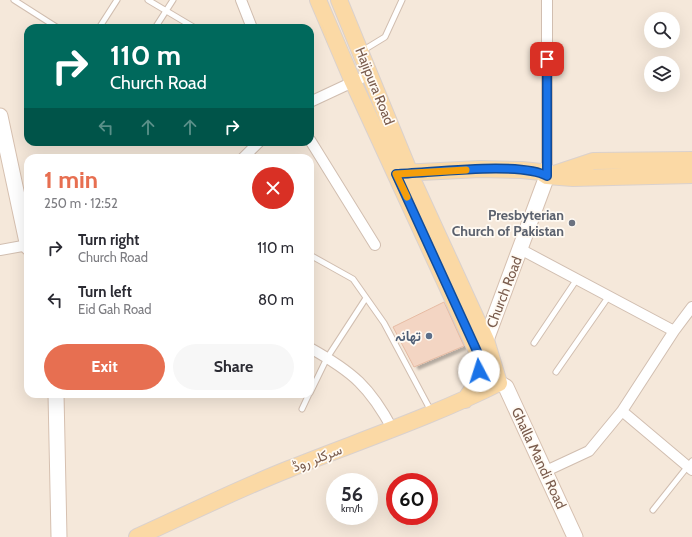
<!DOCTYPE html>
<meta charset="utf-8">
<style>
:root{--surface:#fff;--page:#f7f7f7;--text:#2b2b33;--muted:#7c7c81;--accent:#e76f51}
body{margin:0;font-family:Cabin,Vazirmatn,sans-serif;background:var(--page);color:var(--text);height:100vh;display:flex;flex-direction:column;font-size:15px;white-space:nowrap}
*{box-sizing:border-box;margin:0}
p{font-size:13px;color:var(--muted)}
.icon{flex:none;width:22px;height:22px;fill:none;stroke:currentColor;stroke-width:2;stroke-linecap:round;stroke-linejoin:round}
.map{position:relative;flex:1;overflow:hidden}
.panel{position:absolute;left:24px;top:154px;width:290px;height:244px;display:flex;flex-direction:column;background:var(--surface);border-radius:12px;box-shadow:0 4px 16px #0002}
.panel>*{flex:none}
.top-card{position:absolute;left:24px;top:24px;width:290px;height:122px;border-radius:12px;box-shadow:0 4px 16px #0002;background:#00695c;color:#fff;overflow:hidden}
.tools{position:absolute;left:644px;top:12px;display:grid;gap:8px}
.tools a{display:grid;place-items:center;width:36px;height:36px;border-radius:50%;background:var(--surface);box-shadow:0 4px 16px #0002;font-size:20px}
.speed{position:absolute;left:326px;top:473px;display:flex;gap:8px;font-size:20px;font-weight:700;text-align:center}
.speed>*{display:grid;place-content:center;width:52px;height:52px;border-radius:50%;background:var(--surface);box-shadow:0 4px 16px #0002;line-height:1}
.speed small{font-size:10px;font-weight:400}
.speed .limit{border:6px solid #d22;background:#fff;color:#111}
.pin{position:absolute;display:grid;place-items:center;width:34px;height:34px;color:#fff;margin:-17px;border-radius:8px;box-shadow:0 2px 6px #0006}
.me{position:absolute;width:44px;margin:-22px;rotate:355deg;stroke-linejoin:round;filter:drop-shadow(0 0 3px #0008)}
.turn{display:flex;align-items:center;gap:14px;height:84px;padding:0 20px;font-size:18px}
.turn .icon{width:52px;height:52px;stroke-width:2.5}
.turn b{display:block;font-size:28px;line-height:34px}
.lanes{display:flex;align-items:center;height:38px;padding:0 20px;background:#0003;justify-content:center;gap:20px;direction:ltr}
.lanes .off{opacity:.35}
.round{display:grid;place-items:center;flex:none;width:42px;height:42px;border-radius:21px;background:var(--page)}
.headline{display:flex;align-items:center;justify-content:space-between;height:68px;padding:0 20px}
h1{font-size:24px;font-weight:800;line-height:30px;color:var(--accent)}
.primary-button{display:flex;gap:8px;margin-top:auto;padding:8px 20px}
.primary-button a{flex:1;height:46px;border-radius:24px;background:var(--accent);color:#fff;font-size:16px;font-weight:800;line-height:46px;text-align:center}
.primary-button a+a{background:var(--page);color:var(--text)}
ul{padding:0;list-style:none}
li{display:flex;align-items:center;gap:12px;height:52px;padding:0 20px}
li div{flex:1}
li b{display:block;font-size:15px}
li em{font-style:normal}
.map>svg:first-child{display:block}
</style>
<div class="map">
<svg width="692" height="537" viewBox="0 0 692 537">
<defs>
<filter id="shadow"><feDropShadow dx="4.5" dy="2.5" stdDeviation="1" flood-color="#0004"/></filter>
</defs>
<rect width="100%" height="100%" fill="#fdf6ec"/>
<path fill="#f5e8da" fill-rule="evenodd" d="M 0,0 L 692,0 L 692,537 L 0,537 ZM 651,19 L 673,19 L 673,41 L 651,41 ZM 28,28 L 310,28 L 310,142 L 28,142 ZM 651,63 L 673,63 L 673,85 L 651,85 ZM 28,158 L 310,158 L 310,394 L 28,394 ZM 335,482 L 369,482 L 369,516 L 335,516 ZM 395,482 L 429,482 L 429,516 L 395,516 Z"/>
<path fill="#f3d5c3" stroke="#e6bba3" filter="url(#shadow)" d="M 444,302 L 464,346 L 414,367 L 393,327 Z"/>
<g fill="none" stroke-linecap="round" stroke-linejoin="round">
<g stroke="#d1beb0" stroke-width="7">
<path id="lane" d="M 14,0 L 58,28
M 148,0 L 195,28
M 99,28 L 117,0
M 155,28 L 173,0
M 362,51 L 385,37 L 402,0
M 310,255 L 353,279 L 384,323 L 431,411
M 534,343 L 577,279
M 556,372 L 609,296
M 310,393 L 327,358 L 366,298
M 302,409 L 309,394
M 653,510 L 692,461"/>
</g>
<g stroke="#d1beb0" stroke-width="12">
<path id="street" d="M 241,0 L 252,28
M 310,102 L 370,74
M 310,140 L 375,245
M 243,158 L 259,142
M 547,176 L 547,0
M 520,249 L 674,331
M 0,250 L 28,245
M 310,348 C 353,372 370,387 393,430
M 622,411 L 692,470
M 546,471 L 589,451 L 622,411 L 674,331 L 692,307"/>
</g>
<g stroke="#d6c0b0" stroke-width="17">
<path id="secondary" d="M 0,116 L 28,247
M 486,340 L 547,176
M 499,383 L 506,387 L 575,537
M 56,394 L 59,537"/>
</g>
<g stroke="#dad1cd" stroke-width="18">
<path id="primary" d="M 318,0 L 353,82 L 481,360 L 477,382 L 465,400
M 401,173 L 480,169 L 522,170 L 541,172 L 547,176 L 573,178 L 692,175
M 554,174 L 593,161 L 692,160
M 137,537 C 188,514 238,489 289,469 C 359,441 431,417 499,383 L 486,340 L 414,183 L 339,0"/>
</g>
<use href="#lane" stroke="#fff" stroke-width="5"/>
<use href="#street" stroke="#fff" stroke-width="10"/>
<use href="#secondary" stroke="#fff" stroke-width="15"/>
<use href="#primary" stroke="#fbd9a5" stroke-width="16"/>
</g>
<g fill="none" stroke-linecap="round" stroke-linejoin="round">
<g stroke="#114b97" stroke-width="10">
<path id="route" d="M 479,371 L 481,360 L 396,174 C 430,173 521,161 547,176 L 547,59"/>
</g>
<use href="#route" stroke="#1a73e8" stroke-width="7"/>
<path stroke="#f59e0b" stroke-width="7" d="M 407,197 L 396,174 L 466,170"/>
</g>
<circle fill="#6b7280" stroke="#fffaf3" stroke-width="1.5" cx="572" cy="223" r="4"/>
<circle fill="#5c6f8a" stroke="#fffaf3" stroke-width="1.5" cx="429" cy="336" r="4"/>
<g text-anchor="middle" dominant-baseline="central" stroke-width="3.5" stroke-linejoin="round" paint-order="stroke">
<g font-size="14" fill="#7a5c4d" stroke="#fffaf3">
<text transform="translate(375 86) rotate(68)">Hajipura Road</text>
<text transform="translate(504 292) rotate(-69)">Church Road</text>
<text transform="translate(317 458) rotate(-21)">سرکلر روڈ</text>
<text transform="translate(539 458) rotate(65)">Ghalla Mandi Road</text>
</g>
<g font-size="14" font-weight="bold" fill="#5b616d" stroke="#fffaf3" text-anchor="end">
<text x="564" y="215">Presbyterian<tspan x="564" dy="16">Church of Pakistan</tspan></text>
</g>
<g font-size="14" font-weight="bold" fill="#4e5e75" stroke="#fffaf3" text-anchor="end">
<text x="421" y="336">تھانہ</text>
</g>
</g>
</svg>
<div class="tools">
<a><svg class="icon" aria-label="search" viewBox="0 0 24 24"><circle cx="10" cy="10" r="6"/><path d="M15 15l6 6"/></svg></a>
<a><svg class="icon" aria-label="layers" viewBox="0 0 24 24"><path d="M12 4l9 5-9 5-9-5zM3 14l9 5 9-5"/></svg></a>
</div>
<div class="speed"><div>56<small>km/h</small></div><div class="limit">60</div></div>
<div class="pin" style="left:547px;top:59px;background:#d93025"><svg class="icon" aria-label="arrive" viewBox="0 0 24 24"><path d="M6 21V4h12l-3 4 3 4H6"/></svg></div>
<svg class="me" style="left:479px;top:371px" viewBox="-20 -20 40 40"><circle r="19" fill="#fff"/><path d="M0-13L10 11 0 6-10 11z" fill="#1a73e8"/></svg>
<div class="top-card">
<div class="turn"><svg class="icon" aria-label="right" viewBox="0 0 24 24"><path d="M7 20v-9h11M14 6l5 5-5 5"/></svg><div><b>110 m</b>Church Road</div></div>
<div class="lanes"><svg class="icon off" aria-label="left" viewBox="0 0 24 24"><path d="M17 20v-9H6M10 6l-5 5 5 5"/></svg><svg class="icon off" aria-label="ahead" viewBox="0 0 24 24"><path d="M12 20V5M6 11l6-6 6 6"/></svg><svg class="icon off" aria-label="ahead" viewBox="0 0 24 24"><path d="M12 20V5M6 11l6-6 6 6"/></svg><svg class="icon" aria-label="right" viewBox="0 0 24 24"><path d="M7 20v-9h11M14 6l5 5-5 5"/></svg></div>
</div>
<section class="panel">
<div class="headline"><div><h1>1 min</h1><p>250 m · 12:52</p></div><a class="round" style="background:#d93025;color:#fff"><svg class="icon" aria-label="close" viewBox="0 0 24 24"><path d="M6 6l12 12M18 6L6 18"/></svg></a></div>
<ul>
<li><svg class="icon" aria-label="right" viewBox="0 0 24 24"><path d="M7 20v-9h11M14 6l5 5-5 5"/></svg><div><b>Turn right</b><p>Church Road</p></div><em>110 m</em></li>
<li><svg class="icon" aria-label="left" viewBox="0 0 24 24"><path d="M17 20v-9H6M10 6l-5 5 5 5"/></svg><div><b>Turn left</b><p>Eid Gah Road</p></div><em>80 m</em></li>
</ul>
<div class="primary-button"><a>Exit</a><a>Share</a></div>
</section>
</div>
